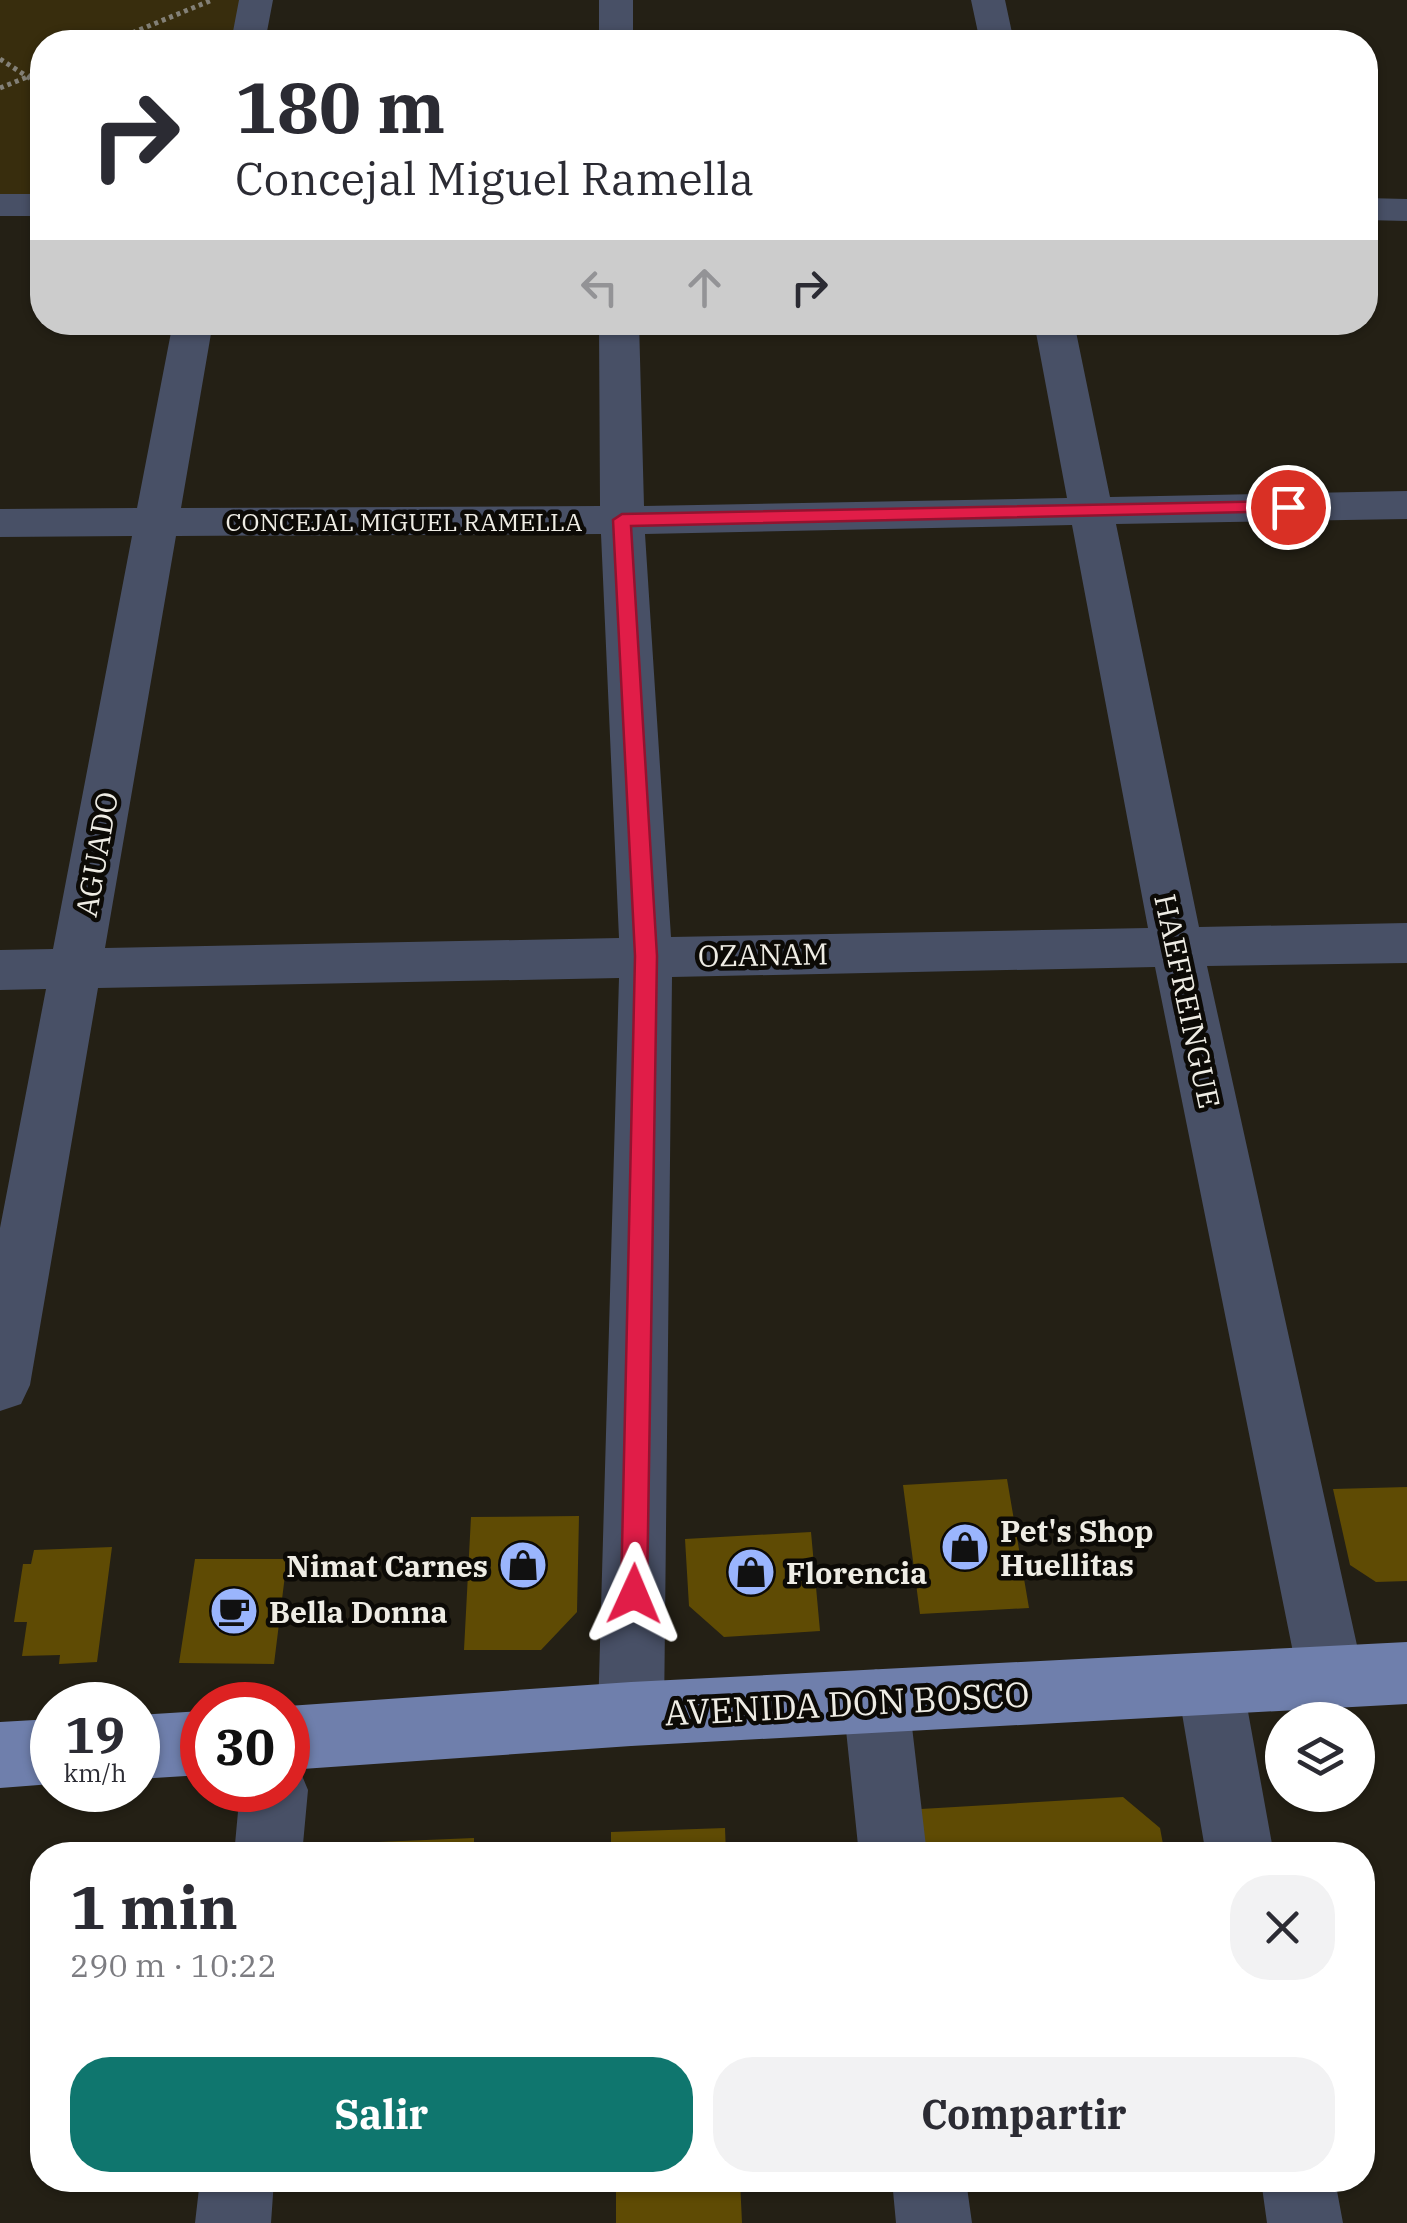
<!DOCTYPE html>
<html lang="es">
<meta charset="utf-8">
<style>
:root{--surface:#fff;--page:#f2f2f3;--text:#2b2b33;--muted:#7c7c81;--accent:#0f766e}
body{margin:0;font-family:"IBM Plex Serif",serif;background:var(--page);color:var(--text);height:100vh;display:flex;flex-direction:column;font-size:38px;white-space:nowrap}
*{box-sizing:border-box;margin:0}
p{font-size:32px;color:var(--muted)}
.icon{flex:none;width:55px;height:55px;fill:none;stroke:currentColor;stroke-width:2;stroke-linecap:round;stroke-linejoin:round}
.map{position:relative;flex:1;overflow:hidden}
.side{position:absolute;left:30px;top:1842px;width:1345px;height:350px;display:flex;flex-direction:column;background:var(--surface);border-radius:40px;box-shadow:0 2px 8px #0004}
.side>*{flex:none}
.banner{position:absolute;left:30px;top:30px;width:1348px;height:305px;border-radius:40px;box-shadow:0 2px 8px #0004;background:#fff;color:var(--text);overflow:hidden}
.controls{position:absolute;left:1265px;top:1702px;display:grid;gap:20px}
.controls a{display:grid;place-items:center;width:110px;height:110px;border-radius:50%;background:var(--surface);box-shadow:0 2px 8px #0004;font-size:50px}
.speed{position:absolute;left:30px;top:1682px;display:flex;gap:20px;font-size:50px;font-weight:700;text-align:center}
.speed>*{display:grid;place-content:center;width:130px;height:130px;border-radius:50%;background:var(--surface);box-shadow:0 2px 8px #0004;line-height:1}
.speed small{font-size:25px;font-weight:400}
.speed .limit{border:15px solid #d22;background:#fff;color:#111}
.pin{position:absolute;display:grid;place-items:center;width:85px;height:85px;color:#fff;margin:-42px;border:5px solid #fff;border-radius:50%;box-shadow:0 2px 10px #0007}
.me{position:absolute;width:110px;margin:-55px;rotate:1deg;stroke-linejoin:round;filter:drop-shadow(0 0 8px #0008)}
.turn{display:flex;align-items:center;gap:35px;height:210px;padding:0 40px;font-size:45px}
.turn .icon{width:130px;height:130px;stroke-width:2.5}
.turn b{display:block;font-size:70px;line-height:85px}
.lanes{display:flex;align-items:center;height:95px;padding:0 40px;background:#0003;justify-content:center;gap:50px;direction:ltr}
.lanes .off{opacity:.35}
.round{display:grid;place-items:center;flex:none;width:105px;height:105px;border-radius:40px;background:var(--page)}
.headline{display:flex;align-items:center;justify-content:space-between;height:170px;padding:0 40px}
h1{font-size:60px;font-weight:700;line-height:75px}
.button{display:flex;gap:20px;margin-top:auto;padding:20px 40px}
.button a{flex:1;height:115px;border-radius:40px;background:var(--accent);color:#fff;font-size:40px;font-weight:700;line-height:115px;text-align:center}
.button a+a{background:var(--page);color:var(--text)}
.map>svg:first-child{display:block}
</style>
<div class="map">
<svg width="1407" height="2223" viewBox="0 0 1407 2223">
<rect width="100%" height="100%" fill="#242015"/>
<path fill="#382d0d" d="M 0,0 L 256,0 L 248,42 L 42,42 L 42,205 L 0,205 Z"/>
<path fill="#5f4b04" d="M 1007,1479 L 1029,1608 L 920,1614 L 903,1485 Z
M 1407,1487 L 1407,1581 L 1376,1582 L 1350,1565 L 1333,1489 Z
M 579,1516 L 577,1612 L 541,1650 L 464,1650 L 471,1517 Z
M 811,1532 L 820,1631 L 724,1637 L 689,1606 L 685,1539 Z
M 112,1547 L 97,1662 L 59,1664 L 60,1655 L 22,1656 L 27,1622 L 14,1622 L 23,1564 L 31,1564 L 34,1550 Z
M 195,1559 L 287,1559 L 274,1664 L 179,1663 Z
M 1123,1797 L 1160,1828 L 1165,1855 L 925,1855 L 921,1809 Z
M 725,1828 L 726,1855 L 611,1855 L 611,1832 Z
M 474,1838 L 474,1855 L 360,1855 L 378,1842 Z
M 861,1847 L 862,1855 L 771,1855 L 771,1852 Z
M 616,2180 L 740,2180 L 742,2223 L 616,2223 Z"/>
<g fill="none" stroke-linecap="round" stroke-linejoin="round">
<path stroke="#838077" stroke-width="5" stroke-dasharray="4 4" stroke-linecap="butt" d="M 110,42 L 212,0
M 0,59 L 42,86
M 0,88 L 42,71"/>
<path fill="#485066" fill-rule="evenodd" d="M 239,0 L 273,0 L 265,42 L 231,42 Z
M 599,0 L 633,0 L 633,42 L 599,42 Z
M 971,0 L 1005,0 L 1014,42 L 980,42 Z
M 0,194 L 42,194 L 42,216 L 0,216 Z
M 1365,198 L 1407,199 L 1407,221 L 1365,220 Z
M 173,322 L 213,322 L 181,508 L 600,506 L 599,322 L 639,322 L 644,506 L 1067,498 L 1034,322 L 1074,322 L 1110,497 L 1407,491 L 1407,519 L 1116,524 L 1199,927 L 1407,923 L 1407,963 L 1207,966 L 1364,1677 L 1354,1699 L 1331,1708 L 1308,1699 L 1298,1677 L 1155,967 L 672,977 L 664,1714 L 654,1737 L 631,1746 L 608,1737 L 598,1714 L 619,978 L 98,988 L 30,1385 L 21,1404 L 0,1411 L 0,1228 L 46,989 L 0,990 L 0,950 L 53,949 L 132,536 L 0,537 L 0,509 L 137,508 ZM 1072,525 L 1148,928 L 671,937 L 645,534 ZM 601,534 L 619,938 L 105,948 L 176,536 Z
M 1210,1653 L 1233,1662 L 1243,1684 L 1274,1855 L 1206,1855 L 1177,1684 L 1187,1662 Z
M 876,1669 L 899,1679 L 909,1701 L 927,1855 L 859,1855 L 843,1701 L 853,1679 Z
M 288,1762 L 298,1766 L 308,1790 L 302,1855 L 234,1855 L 240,1790 L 288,1790 Z
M 200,2180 L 274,2180 L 271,2223 L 195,2223 Z
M 892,2180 L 966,2180 L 972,2223 L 896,2223 Z
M 1261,2180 L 1335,2180 L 1343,2223 L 1267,2223 Z"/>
<path fill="#6f7fac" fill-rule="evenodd" d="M 1407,1642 L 1407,1704 L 631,1746 L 288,1770 L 288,1706 L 631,1682 Z
M 202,1711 L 202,1775 L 138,1779 L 138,1715 Z
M 52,1719 L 52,1784 L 0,1788 L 0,1722 Z"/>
</g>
<path fill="#e11d48" stroke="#92132f" stroke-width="2.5" d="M 1288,501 L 1295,503 L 1295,511 L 631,526 L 657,956 L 647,1594 L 643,1603 L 634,1607 L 624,1603 L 621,1594 L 635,956 L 613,520 L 622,514 Z"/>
<defs>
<g id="shop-disc" transform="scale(2.5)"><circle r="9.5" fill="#9ab5fd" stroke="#0c0a06"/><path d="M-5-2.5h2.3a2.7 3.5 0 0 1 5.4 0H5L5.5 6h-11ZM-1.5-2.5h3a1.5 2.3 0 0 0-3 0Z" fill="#111"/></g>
<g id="cafe-disc" transform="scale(2.5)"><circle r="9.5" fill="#9ab5fd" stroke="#0c0a06"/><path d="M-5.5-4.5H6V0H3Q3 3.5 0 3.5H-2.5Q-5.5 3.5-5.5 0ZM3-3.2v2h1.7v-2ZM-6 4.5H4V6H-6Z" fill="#111"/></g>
</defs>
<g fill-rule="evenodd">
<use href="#shop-disc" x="965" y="1547"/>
<use href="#shop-disc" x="523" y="1565"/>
<use href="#shop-disc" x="751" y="1572"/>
<use href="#cafe-disc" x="234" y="1611"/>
</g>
<g text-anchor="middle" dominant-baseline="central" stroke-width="9" stroke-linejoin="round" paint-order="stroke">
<g font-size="25" fill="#eeece4" stroke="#0c0a06">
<text x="404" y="521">CONCEJAL MIGUEL RAMELLA</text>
</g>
<g font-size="30" fill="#eeece4" stroke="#0c0a06">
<text transform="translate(96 854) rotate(-80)">AGUADO</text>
<text transform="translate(763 954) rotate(-1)">OZANAM</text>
<text transform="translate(1188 1001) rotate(78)">HAEFREINGUE</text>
</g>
<g font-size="30" font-weight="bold" fill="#eeece4" stroke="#0c0a06" text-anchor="start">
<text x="1000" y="1530">Pet's Shop<tspan x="1000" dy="34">Huellitas</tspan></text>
<text x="488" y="1565" text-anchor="end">Nimat Carnes</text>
<text x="786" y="1572">Florencia</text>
<text x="269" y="1611">Bella Donna</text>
</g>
<g font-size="35" fill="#eeece4" stroke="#0c0a06">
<text transform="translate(847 1703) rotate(-3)">AVENIDA DON BOSCO</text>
</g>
</g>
</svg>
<div class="controls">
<a><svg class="icon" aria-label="layers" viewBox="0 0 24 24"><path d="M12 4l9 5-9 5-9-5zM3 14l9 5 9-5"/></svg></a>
</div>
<div class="speed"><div>19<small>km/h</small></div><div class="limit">30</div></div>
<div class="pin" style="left:1288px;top:507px;background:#d93025"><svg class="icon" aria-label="arrive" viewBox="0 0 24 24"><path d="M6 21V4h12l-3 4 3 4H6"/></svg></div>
<svg class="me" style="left:634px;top:1594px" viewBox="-20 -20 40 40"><path d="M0-17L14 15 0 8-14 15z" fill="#e11d48" stroke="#fff" stroke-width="4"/></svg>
<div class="banner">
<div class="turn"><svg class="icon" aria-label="right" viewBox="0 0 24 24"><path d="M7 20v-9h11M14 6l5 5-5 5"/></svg><div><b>180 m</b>Concejal Miguel Ramella</div></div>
<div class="lanes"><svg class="icon off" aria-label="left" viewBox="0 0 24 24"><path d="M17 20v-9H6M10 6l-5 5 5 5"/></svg><svg class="icon off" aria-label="ahead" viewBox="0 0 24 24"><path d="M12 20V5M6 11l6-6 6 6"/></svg><svg class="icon" aria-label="right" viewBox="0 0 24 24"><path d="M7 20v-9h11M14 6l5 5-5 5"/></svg></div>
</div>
<section class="side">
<div class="headline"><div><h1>1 min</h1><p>290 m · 10:22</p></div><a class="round"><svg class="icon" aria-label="close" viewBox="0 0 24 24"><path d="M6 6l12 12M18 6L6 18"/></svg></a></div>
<div class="button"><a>Salir</a><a>Compartir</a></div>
</section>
</div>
